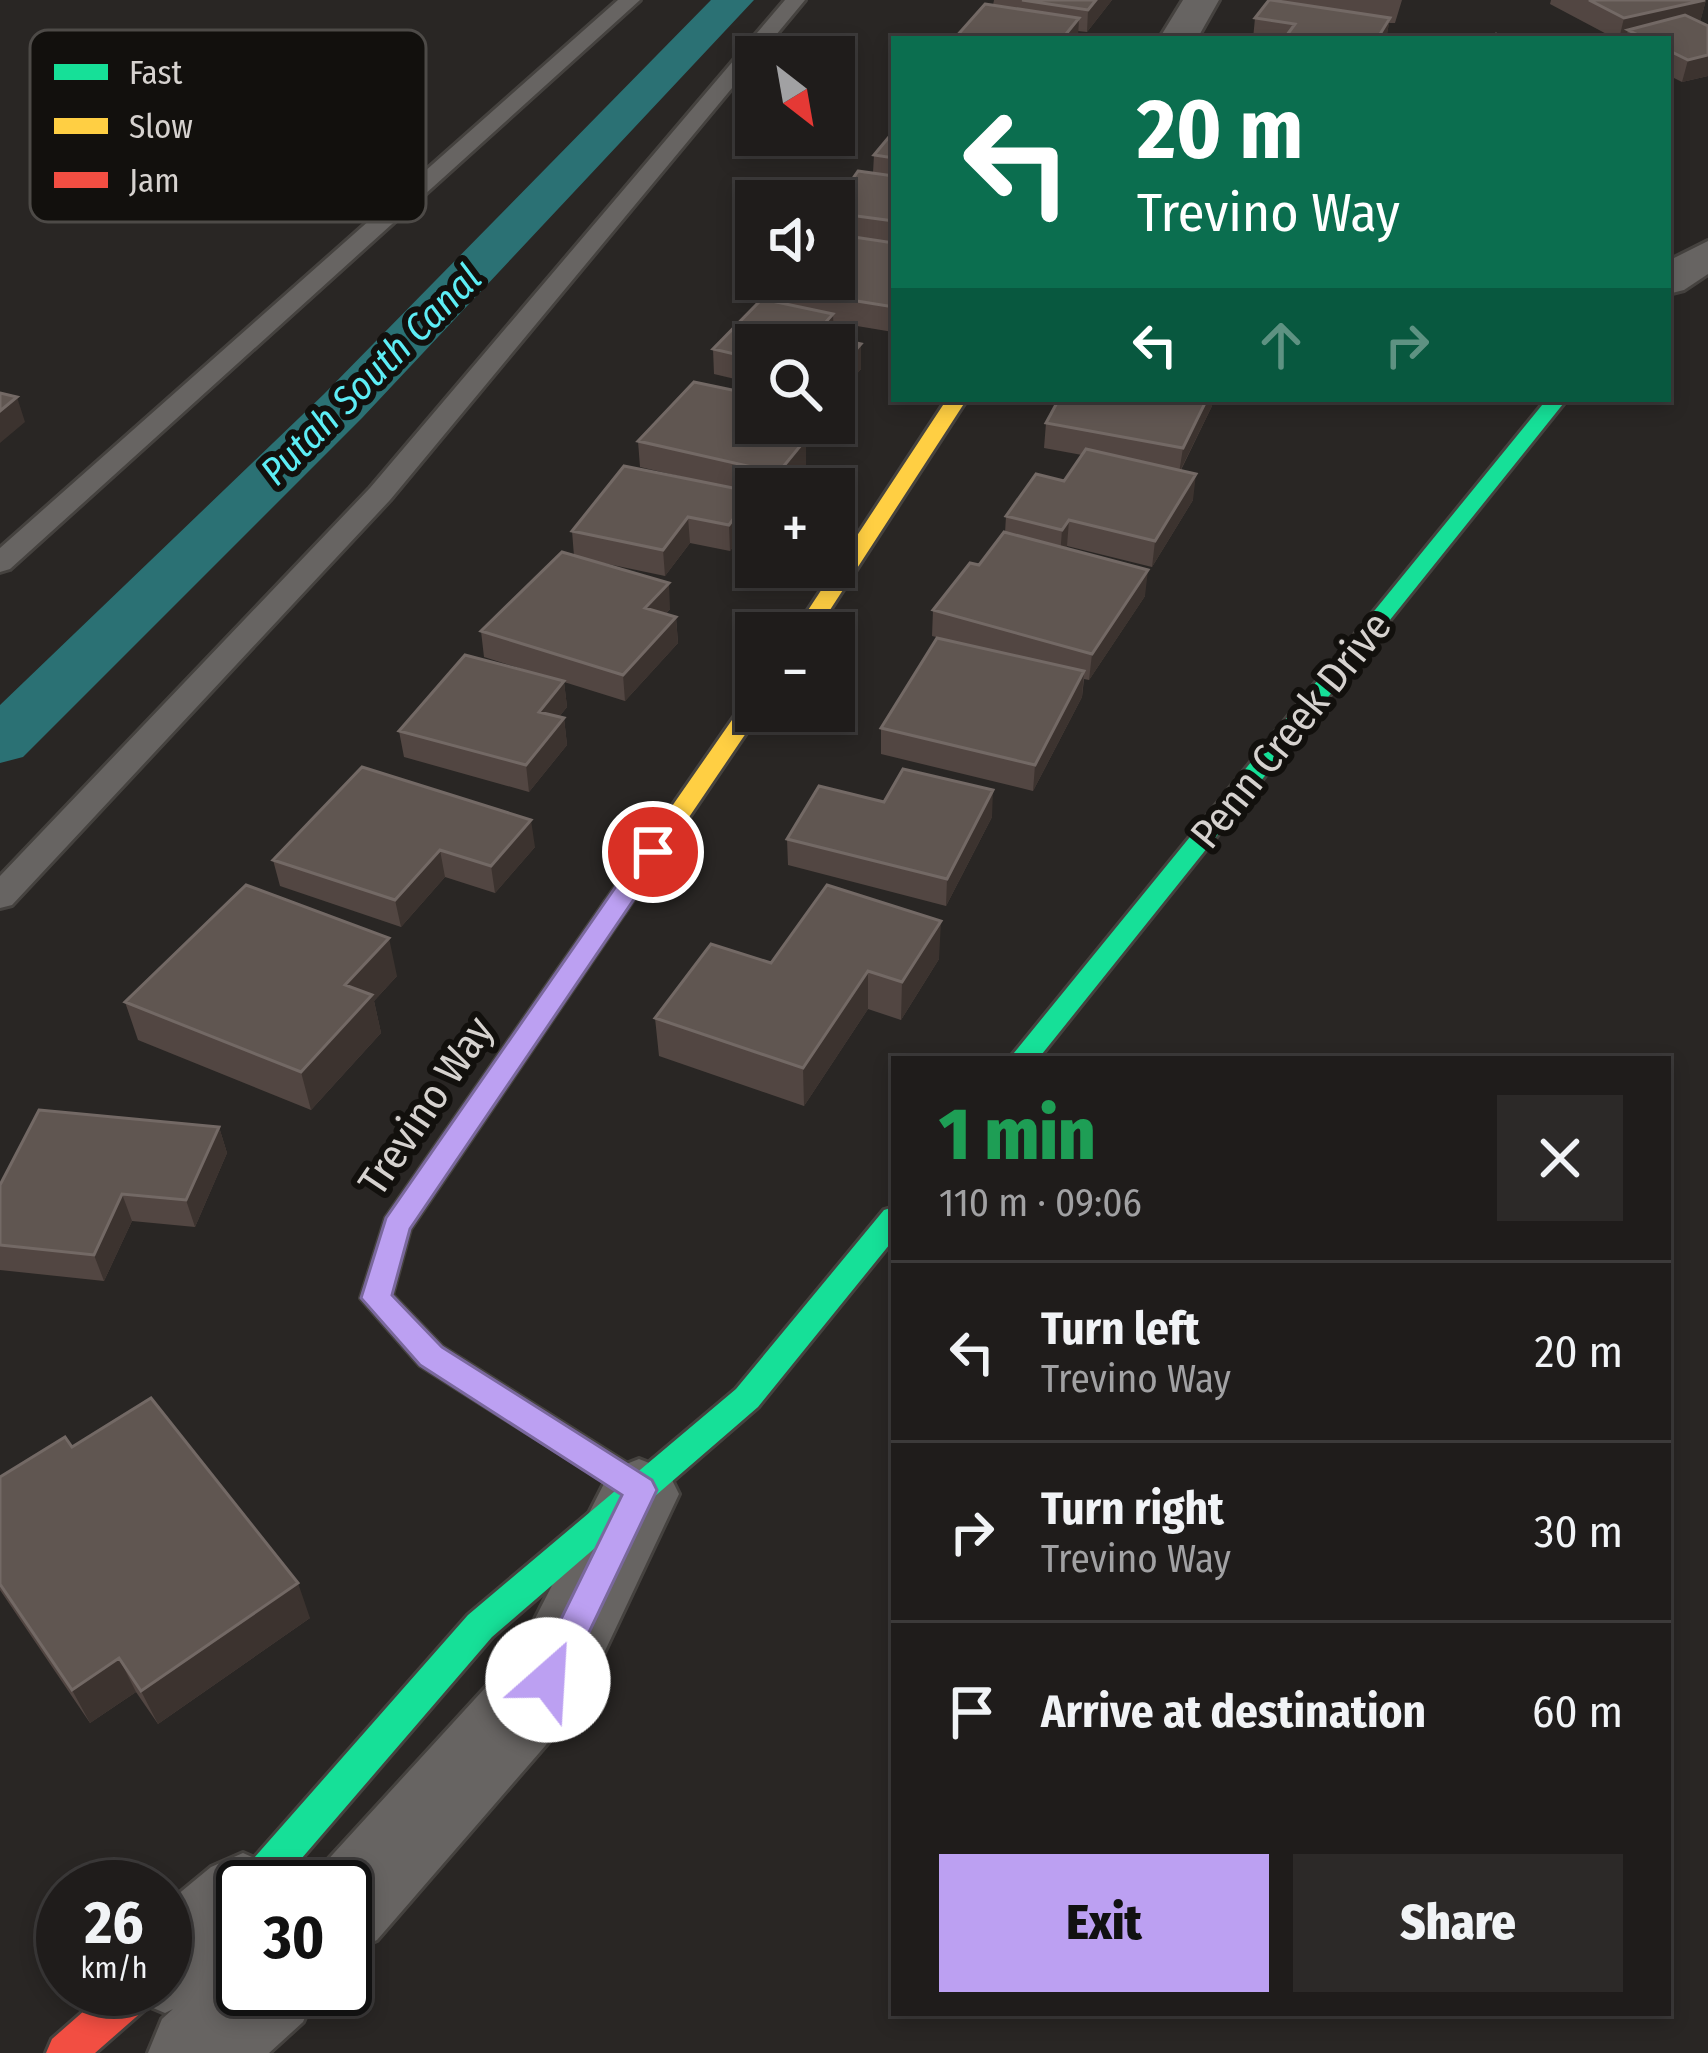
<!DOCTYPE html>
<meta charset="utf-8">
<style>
:root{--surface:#1f1c1b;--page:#2c2928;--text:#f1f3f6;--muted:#a1a1a3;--line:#3c3a3a;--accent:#bca0f2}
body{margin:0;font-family:"Fira Sans Condensed",sans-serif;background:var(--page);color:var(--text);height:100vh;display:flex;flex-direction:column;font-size:45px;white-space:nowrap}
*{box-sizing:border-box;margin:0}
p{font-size:39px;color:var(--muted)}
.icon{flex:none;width:66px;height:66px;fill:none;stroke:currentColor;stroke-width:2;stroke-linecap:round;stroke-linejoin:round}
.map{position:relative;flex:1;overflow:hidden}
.sheet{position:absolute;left:891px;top:1056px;width:780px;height:960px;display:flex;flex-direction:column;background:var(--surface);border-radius:0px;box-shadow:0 6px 18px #0003,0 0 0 3px var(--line)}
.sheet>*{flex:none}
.banner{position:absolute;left:891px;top:36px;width:780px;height:366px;border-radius:0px;box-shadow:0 6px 18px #0003,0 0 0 3px var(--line);background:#0b6e4f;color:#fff;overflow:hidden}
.needle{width:78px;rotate:149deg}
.fabs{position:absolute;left:735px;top:36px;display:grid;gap:24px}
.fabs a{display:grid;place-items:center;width:120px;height:120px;border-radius:0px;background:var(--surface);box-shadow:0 6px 18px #0003,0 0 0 3px var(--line);font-size:60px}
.speed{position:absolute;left:36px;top:1860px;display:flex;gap:24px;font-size:60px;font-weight:700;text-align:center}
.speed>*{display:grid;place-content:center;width:156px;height:156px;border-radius:50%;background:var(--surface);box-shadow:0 6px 18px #0003,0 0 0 3px var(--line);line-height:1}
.speed small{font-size:30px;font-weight:400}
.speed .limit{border:6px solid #111;border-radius:18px;background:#fff;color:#111}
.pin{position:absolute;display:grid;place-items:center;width:102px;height:102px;color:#fff;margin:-51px;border:6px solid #fff;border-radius:50%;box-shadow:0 3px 12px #0007}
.me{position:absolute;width:132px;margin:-66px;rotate:26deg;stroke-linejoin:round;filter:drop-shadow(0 0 9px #0008)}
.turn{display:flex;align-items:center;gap:42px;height:252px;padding:0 48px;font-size:54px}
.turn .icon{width:156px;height:156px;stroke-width:2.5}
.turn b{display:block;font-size:84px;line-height:102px}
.lanes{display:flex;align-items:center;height:114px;padding:0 48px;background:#0003;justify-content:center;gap:60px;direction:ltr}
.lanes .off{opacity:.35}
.round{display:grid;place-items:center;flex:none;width:126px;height:126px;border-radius:0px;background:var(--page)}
.overview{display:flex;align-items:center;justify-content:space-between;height:204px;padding:0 48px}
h1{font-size:72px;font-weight:800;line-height:90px;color:#1e9e55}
.primary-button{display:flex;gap:24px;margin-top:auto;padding:24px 48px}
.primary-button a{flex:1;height:138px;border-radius:0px;background:var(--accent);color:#111;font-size:48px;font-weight:800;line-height:138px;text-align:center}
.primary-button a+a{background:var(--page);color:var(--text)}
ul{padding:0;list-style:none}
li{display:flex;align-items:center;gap:36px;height:180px;padding:0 48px;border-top:3px solid var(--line)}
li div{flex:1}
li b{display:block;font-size:45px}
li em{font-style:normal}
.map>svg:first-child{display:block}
</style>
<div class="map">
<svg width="1708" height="2053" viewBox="0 0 1708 2053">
<rect width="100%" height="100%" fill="#292624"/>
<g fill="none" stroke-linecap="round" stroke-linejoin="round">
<path fill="#2b7174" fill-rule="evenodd" d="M 711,0 L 754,0 L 362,418 L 23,757 L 0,763 L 0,705 L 324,394 Z"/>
<g stroke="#45423f" stroke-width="6">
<path id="lane" d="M 618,0 L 640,0 L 10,569 L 0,572 L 0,548 Z
M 785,0 L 805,0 L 390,500 L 12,905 L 0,908 L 0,876 L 370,488 Z"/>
</g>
<g stroke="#45423f" stroke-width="6">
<path id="street" d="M 1183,0 L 1219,0 L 1197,39 L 1159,39 Z
M 1708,241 L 1708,274 L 1684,290 L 1668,294 L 1668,261 Z
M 639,1459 L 667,1470 L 679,1494 L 578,1708 L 377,1940 L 345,1954 L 345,1887 L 308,1887 L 313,1876 L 518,1652 L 611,1470 Z
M 243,1853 L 275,1867 L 284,1887 L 243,1887 L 243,1989 L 317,1989 L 303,2022 L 269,2053 L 148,2053 L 162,2019 L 173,2009 L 165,2013 L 132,1999 L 128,1989 L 165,1989 L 165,1905 L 211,1867 Z"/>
</g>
<g stroke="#45423f" stroke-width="6">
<path id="fast" d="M 1547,399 L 1567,399 L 1038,1059 L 1009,1059 Z
M 894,1207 L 894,1239 L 758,1407 L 492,1637 L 277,1887 L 243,1887 L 243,1901 L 240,1900 L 234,1887 L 240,1874 L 468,1615 L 736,1389 L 884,1210 Z"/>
</g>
<g stroke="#45423f" stroke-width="6">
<path id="slow" d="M 947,399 L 967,399 L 815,633 L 793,633 Z
M 756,695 L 756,711 L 761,711 L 624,913 L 606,913 L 602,907 L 606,901 L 748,697 Z"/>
</g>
<g stroke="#45423f" stroke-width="6">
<path id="jam" d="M 615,898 L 624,901 L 628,907 L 624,913 L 410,1229 L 392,1295 L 442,1347 L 653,1480 L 657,1490 L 653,1500 L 641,1504 L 420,1365 L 361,1298 L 386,1218 L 606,901 Z
M 109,1989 L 157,1989 L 152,2003 L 95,2053 L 46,2053 L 52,2039 Z"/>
</g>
<use href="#lane" fill="#676462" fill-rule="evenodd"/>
<use href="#street" fill="#676462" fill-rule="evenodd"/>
<use href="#fast" fill="#16e098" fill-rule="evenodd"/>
<use href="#slow" fill="#ffcf43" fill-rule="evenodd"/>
<use href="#jam" fill="#f24e42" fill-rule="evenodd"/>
</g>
<path fill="#524642" d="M 994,0 L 1112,0 L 1087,32 L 1078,31 L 1078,36 L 993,5 Z
M 1281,0 L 1402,0 L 1395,23 L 1389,23 L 1386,39 L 1253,39 L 1255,18 Z
M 1551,0 L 1706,0 L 1700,22 L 1708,26 L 1708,76 L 1682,82 L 1668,75 L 1668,39 L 1616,39 L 1550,4 Z
M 894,131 L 893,332 L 833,322 L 834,338 L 861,369 L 834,400 L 834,345 L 756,345 L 756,384 L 714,374 L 713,349 L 759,302 L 758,285 L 834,279 L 834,206 L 873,173 L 874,155 Z
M 1212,406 L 1181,470 L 1193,500 L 1152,567 L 1067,546 L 1065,548 L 1145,596 L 1089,680 L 1084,679 L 1082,697 L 1033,791 L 881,754 L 881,728 L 944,639 L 932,636 L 933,610 L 979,565 L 1005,533 L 1006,516 L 1064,481 L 1082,455 L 1044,448 L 1046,423 Z
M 795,429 L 789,436 L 806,439 L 806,465 L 786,489 L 756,489 L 756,493 L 753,493 L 754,518 L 730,551 L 690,543 L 665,576 L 584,559 L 670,609 L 666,614 L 676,617 L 678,643 L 625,701 L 564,682 L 567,707 L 559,717 L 564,718 L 567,745 L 529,792 L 404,757 L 399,731 L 541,675 L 484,657 L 481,631 L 574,556 L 572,531 L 722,486 L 640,467 L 638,441 Z
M 362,767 L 535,847 L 495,893 L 445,877 L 401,927 L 280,886 L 273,860 Z
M 884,802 L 992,817 L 946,906 L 788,865 L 787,839 Z
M 939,959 L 901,1020 L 868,1009 L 804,1106 L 659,1056 L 655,1018 L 771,963 Z
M 397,976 L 374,1001 L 381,1033 L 311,1110 L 138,1040 L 125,1002 Z
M 219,1127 L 227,1153 L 195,1227 L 132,1221 L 104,1281 L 0,1270 L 0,1185 Z
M 72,1447 L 310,1618 L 158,1724 L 136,1692 L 90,1723 L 0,1590 L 0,1477 Z"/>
<path fill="#3c332f" d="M 1096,0 L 1112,0 L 1087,32 L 1088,10 Z
M 1706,0 L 1700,22 L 1628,30 L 1626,39 L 1619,39 L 1624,18 Z
M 1079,18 L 1078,39 L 1066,34 Z
M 1390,18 L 1386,39 L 1377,39 Z
M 1708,55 L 1708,76 L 1682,82 L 1688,60 Z
M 833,314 L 834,339 L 815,334 Z
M 861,344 L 861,369 L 834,400 L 834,375 Z
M 17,397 L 25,422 L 0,443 L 0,411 Z
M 1207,399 L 1213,399 L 1212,406 L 1179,473 L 1183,448 Z
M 778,423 L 794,423 L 795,429 L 771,457 L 771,432 Z
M 806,439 L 806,465 L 786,489 L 778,489 L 778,473 Z
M 1196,474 L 1193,500 L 1152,567 L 1155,541 Z
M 753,492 L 754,518 L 730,551 L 729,525 Z
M 688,517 L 690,543 L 665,576 L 663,550 Z
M 1069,520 L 1067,546 L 1060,556 L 1062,530 Z
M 1148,570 L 1145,596 L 1089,680 L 1092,654 Z
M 669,583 L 670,609 L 647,634 L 645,608 Z
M 676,617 L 678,643 L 625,701 L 623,675 Z
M 1084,671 L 1082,697 L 1033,791 L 1035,765 Z
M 564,681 L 567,707 L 542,738 L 539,712 Z
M 564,718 L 567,745 L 529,792 L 526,765 Z
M 993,790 L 992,817 L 946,906 L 947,879 Z
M 531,820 L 535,847 L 495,893 L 491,866 Z
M 440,850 L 445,877 L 401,927 L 395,900 Z
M 941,921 L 939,959 L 901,1020 L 902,982 Z
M 389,938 L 397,976 L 374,1001 L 381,1033 L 311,1110 L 301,1072 L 345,985 Z
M 868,971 L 868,1009 L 804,1106 L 803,1068 Z
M 219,1127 L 227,1153 L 195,1227 L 186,1200 Z
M 122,1194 L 132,1221 L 104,1281 L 94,1255 Z
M 298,1583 L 310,1618 L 158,1724 L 141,1691 Z
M 119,1658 L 136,1692 L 90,1723 L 72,1690 Z"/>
<path fill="#605651" stroke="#736965" stroke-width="3" d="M 1022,0 L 1096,0 L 1088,10 Z
M 1269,0 L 1271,0 L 1390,18 L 1377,39 L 1284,39 L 1295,24 L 1255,18 Z
M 1589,0 L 1705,0 L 1624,18 Z
M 985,4 L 1079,18 L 1066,34 L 1082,37 L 1080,39 L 954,39 Z
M 1685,15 L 1708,26 L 1708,55 L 1688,60 L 1668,50 L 1668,39 L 1646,39 L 1628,30 Z
M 1496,34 L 1507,39 L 1482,39 Z
M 894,131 L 894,158 L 874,155 Z
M 858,171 L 894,176 L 894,221 L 834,213 L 834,206 Z
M 834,234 L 894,243 L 894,307 L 758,285 L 763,279 L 834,279 Z
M 762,299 L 833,314 L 815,334 L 861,344 L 834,375 L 834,345 L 756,345 L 756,359 L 713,349 Z
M 694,382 L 756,395 L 756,423 L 778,423 L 771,432 L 806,439 L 778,473 L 638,441 Z
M 0,393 L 17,397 L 0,411 Z
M 1059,399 L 1207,399 L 1183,448 L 1046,423 Z
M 1086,449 L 1196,474 L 1155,541 L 1069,520 L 1062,530 L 1006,516 L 1036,474 L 1064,481 Z
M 624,466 L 753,492 L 729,525 L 688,517 L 663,550 L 572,531 Z
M 1004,532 L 1148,570 L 1092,654 L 933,610 L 970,563 L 979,565 Z
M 562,552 L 669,583 L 645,608 L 676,617 L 623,675 L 481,631 Z
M 937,638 L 1084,671 L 1035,765 L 881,728 Z
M 465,655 L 564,681 L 539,712 L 564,718 L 526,765 L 399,731 Z
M 362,767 L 531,820 L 491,866 L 440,850 L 395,900 L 273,860 Z
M 903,769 L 993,790 L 947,879 L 787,839 L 819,786 L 884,802 Z
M 246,885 L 389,938 L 345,985 L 372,995 L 301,1072 L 125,1002 Z
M 827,885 L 941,921 L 902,982 L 868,971 L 803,1068 L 655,1018 L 711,944 L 771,963 Z
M 39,1110 L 219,1127 L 186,1200 L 122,1194 L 94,1255 L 0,1245 L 0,1185 Z
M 151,1398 L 298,1583 L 141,1691 L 119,1658 L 72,1690 L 0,1584 L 0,1477 L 65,1437 L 72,1447 Z"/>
<path fill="#bca0f2" stroke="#7a689d" stroke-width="3" d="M 653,843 L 662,846 L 666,852 L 662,858 L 410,1229 L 392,1295 L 442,1347 L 652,1480 L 657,1490 L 561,1691 L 548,1696 L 536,1691 L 531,1680 L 622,1495 L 420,1365 L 361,1298 L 386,1218 L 644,846 Z"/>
<g text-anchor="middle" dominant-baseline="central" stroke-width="12" stroke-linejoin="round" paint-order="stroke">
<g font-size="39" font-style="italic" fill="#5dedf5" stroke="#12100d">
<text transform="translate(371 375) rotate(-45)">Putah South Canal</text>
</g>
<g font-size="42" fill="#d6d2cf" stroke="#12100d">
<text transform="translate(1291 730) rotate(-51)">Penn Creek Drive</text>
<text transform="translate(426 1106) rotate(-56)">Trevino Way</text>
</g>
</g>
<rect x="30" y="30" width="396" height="192" rx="18" fill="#12100d" stroke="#4d4a47" stroke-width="3"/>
<rect x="54" y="64" width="54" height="16" fill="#16e098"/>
<rect x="54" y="118" width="54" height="16" fill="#ffcf43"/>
<rect x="54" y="172" width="54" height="16" fill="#f24e42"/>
<g font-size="33" fill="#d6d2cf">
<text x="129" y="84">Fast</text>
<text x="129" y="138">Slow</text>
<text x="129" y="192">Jam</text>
</g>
</svg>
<div class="fabs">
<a><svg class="needle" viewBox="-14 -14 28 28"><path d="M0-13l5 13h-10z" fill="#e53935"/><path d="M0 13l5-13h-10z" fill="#a1a1a3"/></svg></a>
<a><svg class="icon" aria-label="sound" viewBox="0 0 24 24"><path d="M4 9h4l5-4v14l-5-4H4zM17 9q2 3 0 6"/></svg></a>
<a><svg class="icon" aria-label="search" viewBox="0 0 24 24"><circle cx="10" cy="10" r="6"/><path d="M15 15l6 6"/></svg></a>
<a>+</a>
<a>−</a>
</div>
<div class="speed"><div>26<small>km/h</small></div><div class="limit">30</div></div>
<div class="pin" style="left:653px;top:852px;background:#d93025"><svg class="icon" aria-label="arrive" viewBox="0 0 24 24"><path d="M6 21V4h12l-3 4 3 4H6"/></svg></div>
<svg class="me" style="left:548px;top:1680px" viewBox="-20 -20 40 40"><circle r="19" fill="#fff"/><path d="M0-13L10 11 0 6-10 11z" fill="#bca0f2"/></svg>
<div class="banner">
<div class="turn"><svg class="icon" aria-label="left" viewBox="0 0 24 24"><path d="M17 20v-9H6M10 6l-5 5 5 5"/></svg><div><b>20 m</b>Trevino Way</div></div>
<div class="lanes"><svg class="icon" aria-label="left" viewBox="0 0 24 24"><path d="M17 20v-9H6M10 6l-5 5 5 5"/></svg><svg class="icon off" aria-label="ahead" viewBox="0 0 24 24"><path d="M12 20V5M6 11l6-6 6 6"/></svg><svg class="icon off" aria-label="right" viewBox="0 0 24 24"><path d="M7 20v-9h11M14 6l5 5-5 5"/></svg></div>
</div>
<section class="sheet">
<div class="overview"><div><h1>1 min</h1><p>110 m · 09:06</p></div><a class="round"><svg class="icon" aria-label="close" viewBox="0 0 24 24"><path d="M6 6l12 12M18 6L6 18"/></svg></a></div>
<ul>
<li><svg class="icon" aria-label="left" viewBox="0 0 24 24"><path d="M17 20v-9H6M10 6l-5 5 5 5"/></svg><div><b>Turn left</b><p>Trevino Way</p></div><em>20 m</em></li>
<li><svg class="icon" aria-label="right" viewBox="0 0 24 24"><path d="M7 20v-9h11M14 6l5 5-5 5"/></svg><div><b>Turn right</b><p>Trevino Way</p></div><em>30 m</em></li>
<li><svg class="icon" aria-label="arrive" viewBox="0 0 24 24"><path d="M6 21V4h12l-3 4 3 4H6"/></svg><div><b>Arrive at destination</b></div><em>60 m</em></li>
</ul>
<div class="primary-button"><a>Exit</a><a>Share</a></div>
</section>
</div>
